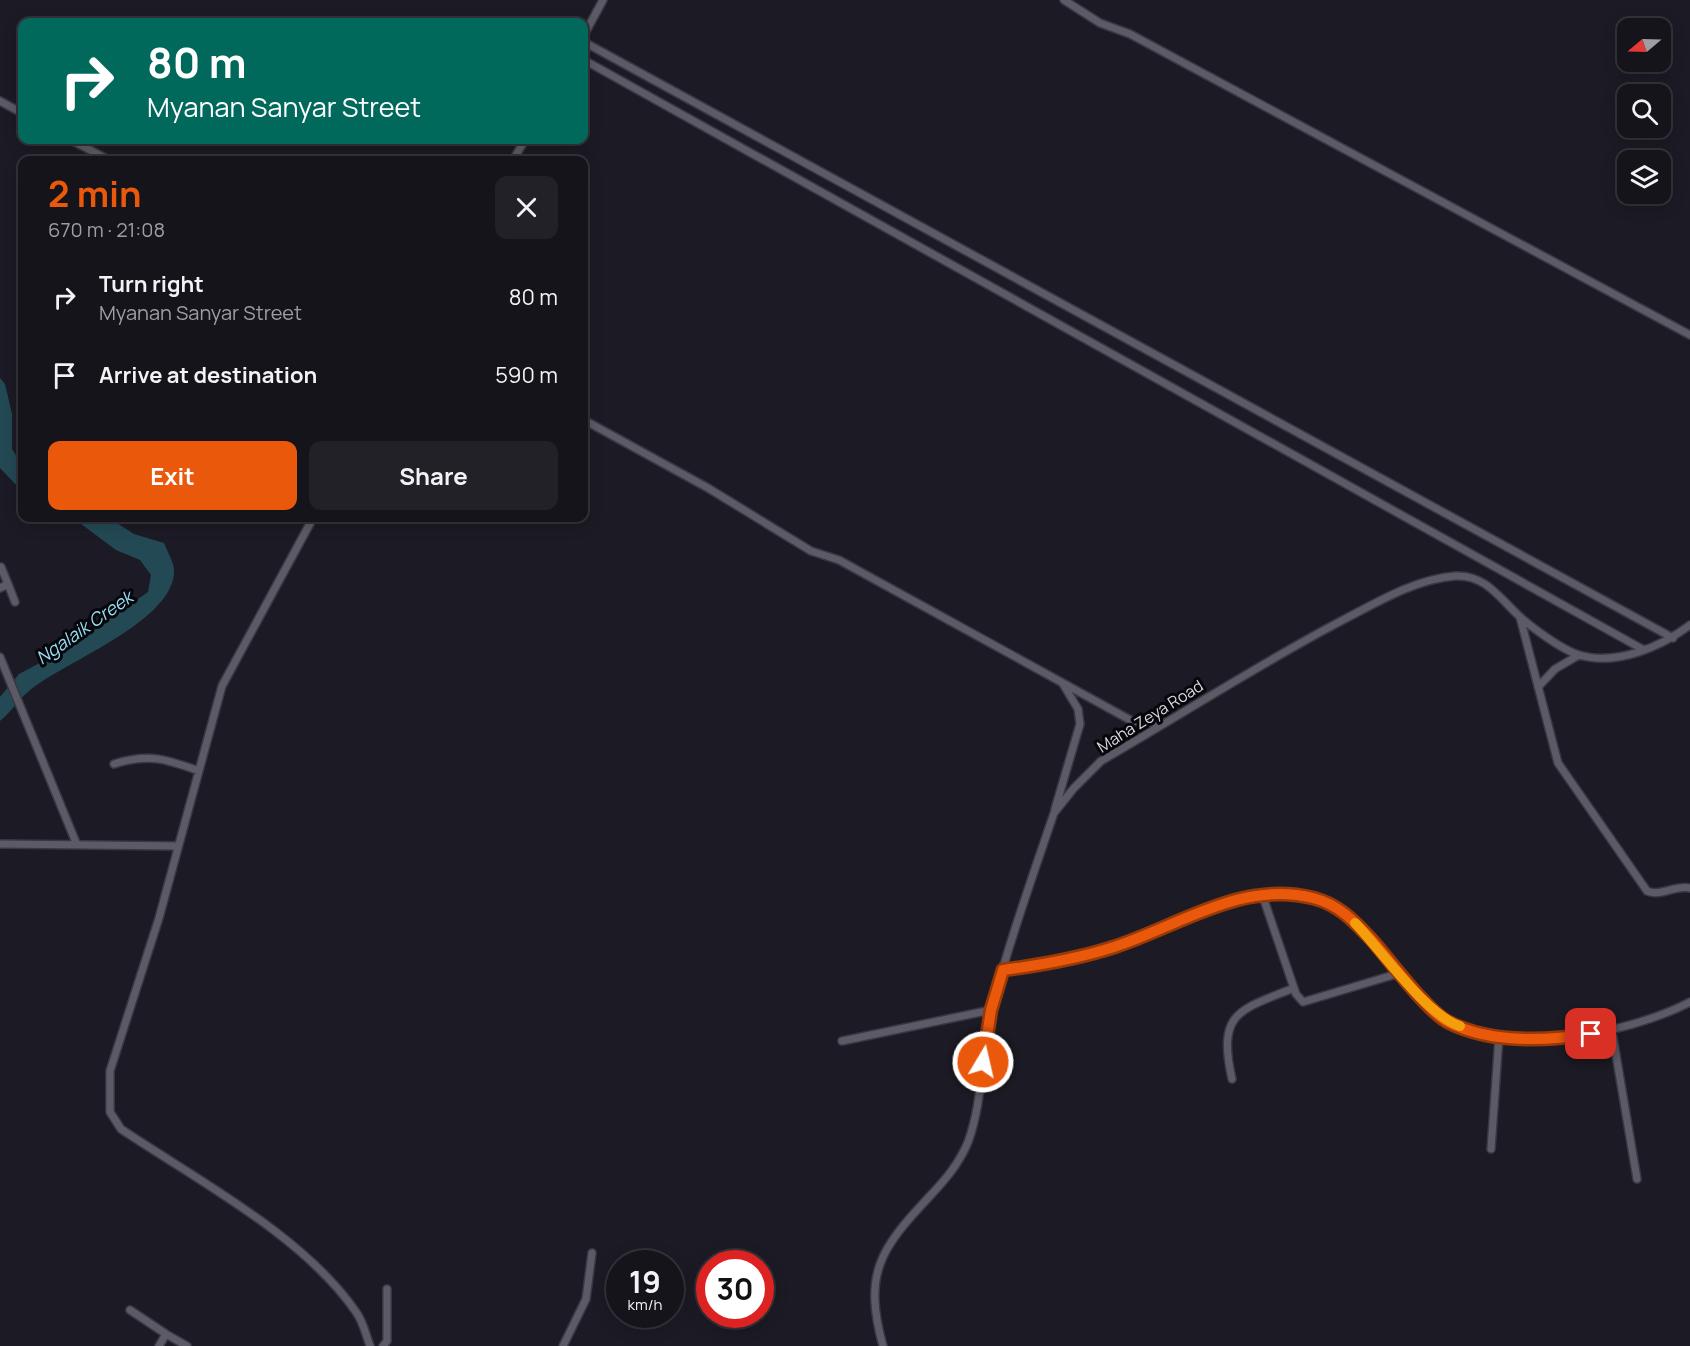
<!DOCTYPE html>
<meta charset="utf-8">
<style>
:root{--surface:#15141b;--page:#222128;--text:#f1f3f6;--muted:#9d9ea3;--line:#34333a;--accent:#ea580c}
body{margin:0;font-family:Manrope,sans-serif;background:var(--page);color:var(--text);height:100vh;display:flex;flex-direction:column;font-size:22px;white-space:nowrap}
*{box-sizing:border-box;margin:0}
p{font-size:20px;color:var(--muted)}
.icon{flex:none;width:33px;height:33px;fill:none;stroke:currentColor;stroke-width:2;stroke-linecap:round;stroke-linejoin:round}
.map{position:relative;flex:1;overflow:hidden}
.panel{position:absolute;left:18px;top:156px;width:570px;height:366px;display:flex;flex-direction:column;background:var(--surface);border-radius:12px;box-shadow:0 3px 15px #0003,0 0 0 2px var(--line)}
.panel>*{flex:none}
.guide{position:absolute;left:18px;top:18px;width:570px;height:126px;border-radius:12px;box-shadow:0 3px 15px #0003,0 0 0 2px var(--line);background:#00695c;color:#fff;overflow:hidden}
.needle{width:39px;rotate:251deg}
.fabs{position:absolute;left:1617px;top:18px;display:grid;gap:12px}
.fabs a{display:grid;place-items:center;width:54px;height:54px;border-radius:12px;background:var(--surface);box-shadow:0 3px 15px #0003,0 0 0 2px var(--line);font-size:30px}
.speed{position:absolute;left:606px;top:1250px;display:flex;gap:12px;font-size:30px;font-weight:700;text-align:center}
.speed>*{display:grid;place-content:center;width:78px;height:78px;border-radius:50%;background:var(--surface);box-shadow:0 3px 15px #0003,0 0 0 2px var(--line);line-height:1}
.speed small{font-size:15px;font-weight:400}
.speed .limit{border:9px solid #d22;background:#fff;color:#111}
.pin{position:absolute;display:grid;place-items:center;width:51px;height:51px;color:#fff;margin:-26px;border-radius:12px;box-shadow:0 3px 9px #0006}
.me{position:absolute;width:66px;margin:-33px;rotate:9deg;stroke-linejoin:round;filter:drop-shadow(0 0 4px #0008)}
.turn{display:flex;align-items:center;gap:21px;height:126px;padding:0 30px;font-size:27px}
.turn .icon{width:78px;height:78px;stroke-width:2.5}
.turn b{display:block;font-size:42px;line-height:51px}
.round{display:grid;place-items:center;flex:none;width:63px;height:63px;border-radius:12px;background:var(--page)}
.summary{display:flex;align-items:center;justify-content:space-between;height:102px;padding:0 30px}
h1{font-size:36px;font-weight:700;line-height:45px;color:var(--accent)}
.primary-button{display:flex;gap:12px;margin-top:auto;padding:12px 30px}
.primary-button a{flex:1;height:69px;border-radius:12px;background:var(--accent);color:#fff;font-size:24px;font-weight:700;line-height:69px;text-align:center}
.primary-button a+a{background:var(--page);color:var(--text)}
ul{padding:0;list-style:none}
li{display:flex;align-items:center;gap:18px;height:78px;padding:0 30px}
li div{flex:1}
li b{display:block;font-size:22px}
li em{font-style:normal}
.map>svg:first-child{display:block}
</style>
<div class="map">
<svg width="1690" height="1346" viewBox="0 0 1690 1346">
<rect width="100%" height="100%" fill="#1c1a24"/>
<path fill="#234955" d="M 0,378 L 5,384 L 12,414 L 12,449 L 22,465 L 22,491 L 0,468 Z
M 73,518 L 109,518 L 134,534 L 164,543 C 167,551 173,561 174,569 C 177,621 61,663 29,691 C 18,700 11,712 0,721 L 0,697 L 19,674 L 68,648 L 148,592 L 151,575 L 140,560 L 116,550 Z"/>
<g fill="none" stroke-linecap="round" stroke-linejoin="round">
<g stroke="#393840" stroke-width="10">
<path id="street" d="M 1064,0 L 1100,23 L 1130,34 L 1690,335
M 584,35 L 603,0
M 584,42 L 1673,638
M 584,60 L 1644,650
M 0,101 L 22,113
M 71,140 L 109,160
M 513,160 L 525,140
M 584,420 L 708,488 L 811,551 L 839,560 L 1132,721 L 1161,724
M 313,518 L 222,686 L 159,918 L 110,1071 L 110,1112 L 121,1129 C 197,1180 304,1236 356,1312 C 363,1321 366,1335 370,1346
M 1,567 L 8,584
M 0,588 L 8,584 L 15,602
M 1520,617 L 1558,763 L 1647,891 C 1660,897 1675,885 1690,888
M 0,657 L 77,845
M 1538,687 L 1555,669 L 1579,655
M 114,764 C 149,753 166,759 199,771
M 1055,809 L 1080,724 L 1078,709 L 1063,684
M 0,844 L 178,846
M 1262,894 L 1296,994 L 1303,1002 L 1400,973
M 1003,970 C 1041,965 1077,959 1114,947 C 1182,925 1234,886 1309,897 C 1359,904 1396,975 1431,1008 C 1488,1063 1627,1035 1690,1002
M 1612,1031 L 1637,1179
M 842,1041 L 991,1010
M 1232,1079 C 1217,1012 1239,1010 1294,988
M 1491,1149 L 1499,1037
M 130,1310 L 166,1334 L 159,1346
M 166,1334 L 187,1346
M 383,1346 L 387,1341 L 387,1289
M 563,1346 L 586,1299 L 592,1253
M 883,1346 C 863,1274 880,1249 929,1197 C 945,1180 959,1164 968,1142 C 984,1099 980,1053 992,1008 C 1009,942 1032,878 1054,813 L 1074,788 L 1101,761 C 1181,715 1259,664 1341,621 C 1376,603 1415,579 1455,576 C 1484,574 1499,597 1518,615 C 1531,627 1562,650 1579,655 C 1616,666 1661,647 1690,625"/>
</g>
<use href="#street" stroke="#5c5a66" stroke-width="7"/>
</g>
<g fill="none" stroke-linecap="round" stroke-linejoin="round">
<g stroke="#983908" stroke-width="15">
<path id="route" d="M 983,1062 L 991,1010 L 1003,970 C 1041,965 1077,959 1114,947 C 1179,926 1242,880 1313,898 C 1338,904 1354,921 1371,939 C 1389,959 1427,1011 1448,1022 C 1489,1043 1546,1041 1591,1034"/>
</g>
<use href="#route" stroke="#ea580c" stroke-width="10"/>
<path stroke="#f59e0b" stroke-width="10" d="M 1355,923 C 1381,950 1427,1016 1460,1026"/>
</g>
<g text-anchor="middle" dominant-baseline="central" stroke-width="6" stroke-linejoin="round" paint-order="stroke">
<g font-size="16" fill="#d9d8e0" stroke="#07060a">
<text transform="translate(1150 716) rotate(-32)">Maha Zeya Road</text>
</g>
<g font-size="18" font-style="italic" fill="#97ddf5" stroke="#07060a">
<text transform="translate(84 627) rotate(-35)">Ngalaik Creek</text>
</g>
</g>
</svg>
<div class="fabs">
<a><svg class="needle" viewBox="-14 -14 28 28"><path d="M0-13l5 13h-10z" fill="#e53935"/><path d="M0 13l5-13h-10z" fill="#9d9ea3"/></svg></a>
<a><svg class="icon" aria-label="search" viewBox="0 0 24 24"><circle cx="10" cy="10" r="6"/><path d="M15 15l6 6"/></svg></a>
<a><svg class="icon" aria-label="layers" viewBox="0 0 24 24"><path d="M12 4l9 5-9 5-9-5zM3 14l9 5 9-5"/></svg></a>
</div>
<div class="speed"><div>19<small>km/h</small></div><div class="limit">30</div></div>
<div class="pin" style="left:1591px;top:1034px;background:#d93025"><svg class="icon" aria-label="arrive" viewBox="0 0 24 24"><path d="M6 21V4h12l-3 4 3 4H6"/></svg></div>
<svg class="me" style="left:983px;top:1062px" viewBox="-20 -20 40 40"><circle r="17" fill="#ea580c" stroke="#fff" stroke-width="3"/><path d="M0-11L8 9 0 5-8 9z" fill="#fff"/></svg>
<div class="guide">
<div class="turn"><svg class="icon" aria-label="right" viewBox="0 0 24 24"><path d="M7 20v-9h11M14 6l5 5-5 5"/></svg><div><b>80 m</b>Myanan Sanyar Street</div></div>
</div>
<section class="panel">
<div class="summary"><div><h1>2 min</h1><p>670 m · 21:08</p></div><a class="round"><svg class="icon" aria-label="close" viewBox="0 0 24 24"><path d="M6 6l12 12M18 6L6 18"/></svg></a></div>
<ul>
<li><svg class="icon" aria-label="right" viewBox="0 0 24 24"><path d="M7 20v-9h11M14 6l5 5-5 5"/></svg><div><b>Turn right</b><p>Myanan Sanyar Street</p></div><em>80 m</em></li>
<li><svg class="icon" aria-label="arrive" viewBox="0 0 24 24"><path d="M6 21V4h12l-3 4 3 4H6"/></svg><div><b>Arrive at destination</b></div><em>590 m</em></li>
</ul>
<div class="primary-button"><a>Exit</a><a>Share</a></div>
</section>
</div>
